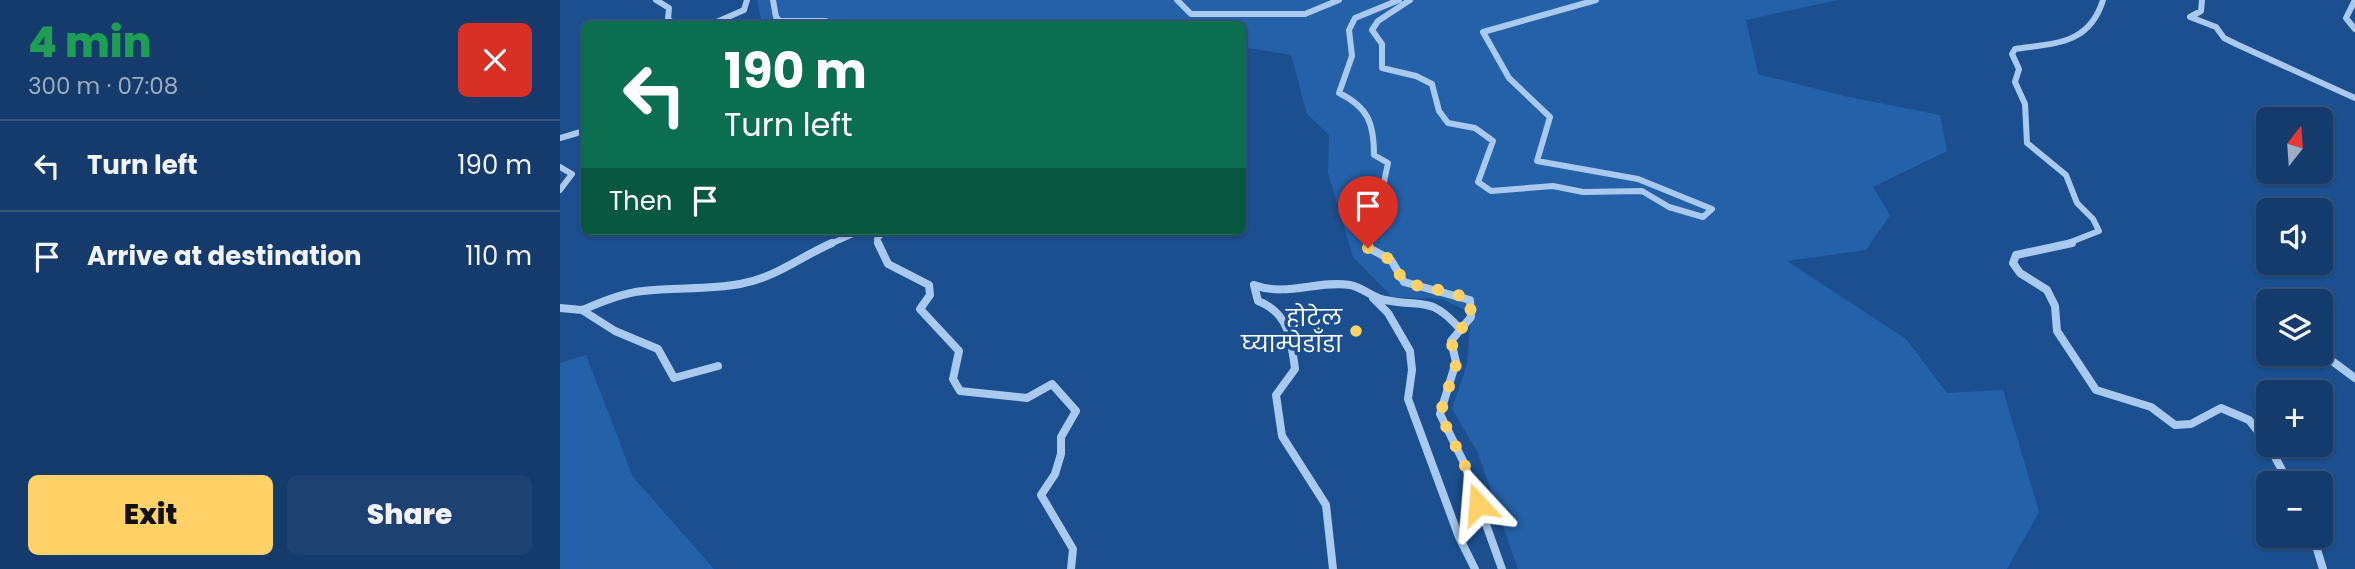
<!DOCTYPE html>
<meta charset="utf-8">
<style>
:root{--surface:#143b6b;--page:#1d4271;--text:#f1f3f6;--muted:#9dadc1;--line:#33557e;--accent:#ffd166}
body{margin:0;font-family:Poppins,"Noto Sans Devanagari",sans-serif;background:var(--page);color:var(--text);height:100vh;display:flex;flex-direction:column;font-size:26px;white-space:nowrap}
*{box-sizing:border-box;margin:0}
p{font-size:23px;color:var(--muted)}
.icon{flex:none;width:38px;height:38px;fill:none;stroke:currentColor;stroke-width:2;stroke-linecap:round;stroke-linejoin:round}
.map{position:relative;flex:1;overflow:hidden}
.drawer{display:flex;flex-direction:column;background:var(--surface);width:560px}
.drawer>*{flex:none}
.banner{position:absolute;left:21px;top:21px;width:665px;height:214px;border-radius:10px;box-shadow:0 2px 5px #0004,0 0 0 2px var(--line);background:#0b6e4f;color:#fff;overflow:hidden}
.needle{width:46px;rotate:17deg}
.buttons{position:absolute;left:1696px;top:107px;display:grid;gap:14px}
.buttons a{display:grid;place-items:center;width:77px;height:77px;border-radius:10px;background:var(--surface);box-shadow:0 2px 5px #0004,0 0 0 2px var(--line);font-size:35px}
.pin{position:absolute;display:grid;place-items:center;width:60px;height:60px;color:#fff;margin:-72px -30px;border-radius:50% 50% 50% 0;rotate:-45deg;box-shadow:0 0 7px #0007}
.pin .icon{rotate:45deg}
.me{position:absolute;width:77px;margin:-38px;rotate:341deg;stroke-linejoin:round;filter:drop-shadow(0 0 5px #0008)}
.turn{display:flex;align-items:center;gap:24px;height:147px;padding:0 28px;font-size:32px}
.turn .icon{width:91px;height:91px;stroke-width:2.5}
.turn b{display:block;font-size:49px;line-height:60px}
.then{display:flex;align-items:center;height:66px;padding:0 28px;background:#0003;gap:14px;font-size:26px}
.round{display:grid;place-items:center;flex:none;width:74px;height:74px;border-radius:10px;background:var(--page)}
.head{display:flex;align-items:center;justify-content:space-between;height:119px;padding:0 28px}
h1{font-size:42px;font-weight:800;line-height:52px;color:#1e9e55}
.action{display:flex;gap:14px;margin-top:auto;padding:14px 28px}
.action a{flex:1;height:80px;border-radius:10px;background:var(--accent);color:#111;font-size:28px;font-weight:800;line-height:80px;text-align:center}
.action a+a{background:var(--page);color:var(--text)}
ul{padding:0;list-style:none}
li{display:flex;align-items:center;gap:21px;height:91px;padding:0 28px;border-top:2px solid var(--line)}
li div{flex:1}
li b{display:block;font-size:26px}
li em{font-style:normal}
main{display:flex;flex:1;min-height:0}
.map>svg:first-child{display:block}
</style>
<main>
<section class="drawer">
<div class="head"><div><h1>4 min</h1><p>300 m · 07:08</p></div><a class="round" style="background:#d93025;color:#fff"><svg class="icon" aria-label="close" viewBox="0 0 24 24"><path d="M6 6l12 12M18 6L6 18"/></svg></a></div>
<ul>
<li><svg class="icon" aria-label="left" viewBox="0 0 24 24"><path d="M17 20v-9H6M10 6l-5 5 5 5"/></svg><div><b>Turn left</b></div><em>190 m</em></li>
<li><svg class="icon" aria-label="arrive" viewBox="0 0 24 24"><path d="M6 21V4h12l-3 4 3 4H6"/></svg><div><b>Arrive at destination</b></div><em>110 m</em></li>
</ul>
<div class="action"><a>Exit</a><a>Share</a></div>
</section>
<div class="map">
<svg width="1795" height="569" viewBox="0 0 1795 569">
<rect width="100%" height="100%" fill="#1b4f8f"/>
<path fill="#2461a8" d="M 197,0 L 1278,0 L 1186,20 L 1198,74 L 1284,96 L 1380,115 L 1387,151 L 1313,187 L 1330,215 L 1306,250 L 1227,261 L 1346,339 L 1387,393 L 1443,390 L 1479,512 L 1447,569 L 958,569 L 918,453 L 892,409 L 907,364 L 911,313 L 882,299 L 832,297 L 793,257 L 768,173 L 769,135 L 747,114 L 731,55 L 683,47 L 682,24 L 202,24 Z
M 26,355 L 73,477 L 154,569 L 0,569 L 0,363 Z"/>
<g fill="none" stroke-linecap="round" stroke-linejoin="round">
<path stroke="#a9c9ee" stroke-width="6" d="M 96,0 L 109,8 L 108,19 L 114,24
M 213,0 L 216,17 L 220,21 L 266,21 L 266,24
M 617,0 L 631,14 L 745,14 L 779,0
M 850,0 L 818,21 L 812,30 L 822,44 L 822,68 L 856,76 L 872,84 L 879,111 L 888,123 L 915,128 L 933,141 L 918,182 L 931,191 L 993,186 L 1023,192 L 1082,191 L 1109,207 L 1143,217 L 1152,209 L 1078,179 L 977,161 L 990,117 L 949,78 L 923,32 L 1036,0
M 1642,0 L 1641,11 L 1630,17 L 1656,27 L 1664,38 L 1676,44 L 1795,98
M 1795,0 L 1786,18 L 1795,29
M 152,24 L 184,10 L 187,0
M 0,138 L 24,131
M 0,167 L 12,174 L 0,190
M 268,245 L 300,231
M 318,245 L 317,239 L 324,231
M 809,245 L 805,206 L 824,182 L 828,163 L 814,155 C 814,123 808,107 779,93 L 792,56 L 789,30 L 795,18 L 839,0
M 1503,245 L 1539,231 L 1533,219 L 1517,203 L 1506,175 L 1467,143 L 1465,104 L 1455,82 L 1459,69 L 1452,54 L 1455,49 C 1495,43 1529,45 1543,0"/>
<path stroke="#a9c9ee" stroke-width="8" d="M 318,243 L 328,264 L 369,285 L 370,295 L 360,309 L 399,351 L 393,379 L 400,391 L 467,398 L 492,384 L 516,411 L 501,437 L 501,454 L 495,474 L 481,495 L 513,549 L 511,569
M 809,243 L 809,248 L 831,260 L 844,282 L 910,300 L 911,317 L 891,341 L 896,362 L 880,414 L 904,463 L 942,569
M 1512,243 L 1456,255 L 1453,263 L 1460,273 L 1487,290 L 1495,306 L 1497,331 L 1536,390 L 1591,407 L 1615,425 L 1631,424 L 1661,408 L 1689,420 L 1708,444
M 813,298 L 828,313 L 850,351 L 852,370 L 848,399 L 899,537 L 915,569
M 1714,300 L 1717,301
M 0,308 L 22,310 L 55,331 L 98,349 L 114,378 L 158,366
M 22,310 C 42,302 62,293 83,291 C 115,287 148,290 180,284 C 217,277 238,258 272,243
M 1760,352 L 1795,378
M 1708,444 L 1729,483
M 1753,536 L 1763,569
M 773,569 L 766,505 L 722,436 L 716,395 L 735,369 C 731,339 729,313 698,301 L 694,285 C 726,297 758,280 790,285 C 802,287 813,298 825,300 C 865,308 870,295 901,330"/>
</g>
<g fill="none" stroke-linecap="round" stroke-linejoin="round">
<path stroke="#ffd166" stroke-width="12" stroke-dasharray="0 21.6" d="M 808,248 L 831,260 L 844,282 C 869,290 885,288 910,300 L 911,317 L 891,341 L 897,362 L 880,414 L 904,463 L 918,504"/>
</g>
<circle fill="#ffd166" stroke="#1b4f8f" stroke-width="2.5" cx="796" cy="331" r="7"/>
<g text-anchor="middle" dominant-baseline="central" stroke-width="7" stroke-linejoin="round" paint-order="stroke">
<g font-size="23" fill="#fff" stroke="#1b4f8f" text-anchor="end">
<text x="782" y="318">होटेल<tspan x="782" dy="26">घ्याम्पेडाँडा</tspan></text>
</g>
</g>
</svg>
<div class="buttons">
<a><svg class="needle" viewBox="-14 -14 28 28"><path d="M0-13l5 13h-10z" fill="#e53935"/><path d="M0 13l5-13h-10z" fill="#9dadc1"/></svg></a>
<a><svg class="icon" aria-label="sound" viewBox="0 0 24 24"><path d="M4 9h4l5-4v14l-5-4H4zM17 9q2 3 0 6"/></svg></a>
<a><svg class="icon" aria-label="layers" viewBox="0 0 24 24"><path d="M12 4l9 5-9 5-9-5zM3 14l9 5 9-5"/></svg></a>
<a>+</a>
<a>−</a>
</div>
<div class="pin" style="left:808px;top:248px;background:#d93025"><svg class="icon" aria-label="arrive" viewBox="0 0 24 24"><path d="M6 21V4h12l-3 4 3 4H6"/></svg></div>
<svg class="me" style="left:918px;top:504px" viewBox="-20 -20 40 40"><path d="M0-17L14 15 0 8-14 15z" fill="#ffd166" stroke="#fff" stroke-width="4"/></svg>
<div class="banner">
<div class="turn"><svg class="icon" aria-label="left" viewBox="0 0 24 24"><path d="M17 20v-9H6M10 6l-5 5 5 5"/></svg><div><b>190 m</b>Turn left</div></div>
<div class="then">Then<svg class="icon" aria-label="arrive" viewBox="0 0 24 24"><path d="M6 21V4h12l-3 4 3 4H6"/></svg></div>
</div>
</div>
</main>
